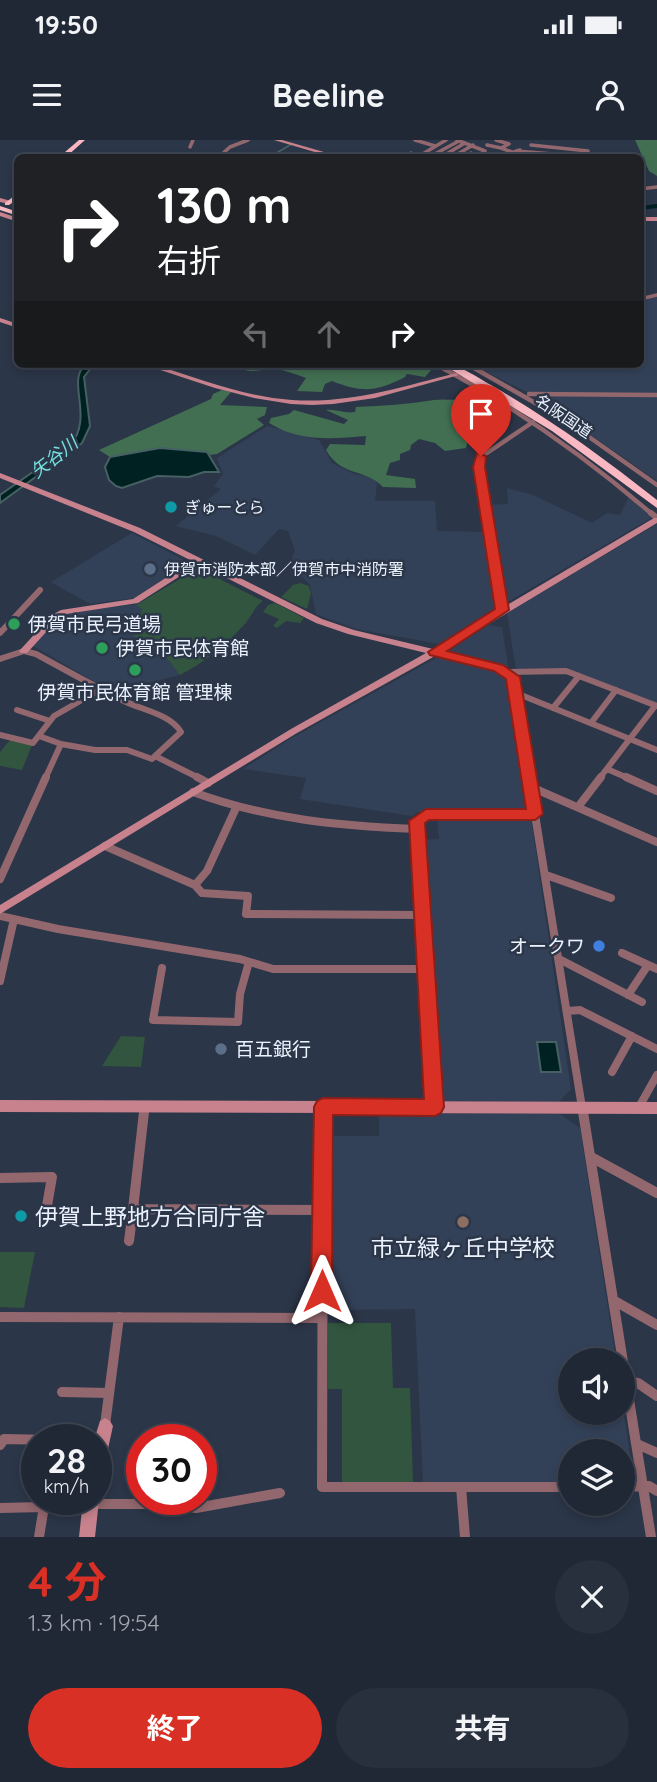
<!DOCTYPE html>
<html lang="ja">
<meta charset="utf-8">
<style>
:root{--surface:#202836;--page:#28303e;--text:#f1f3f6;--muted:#a2a6ad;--line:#3d4451;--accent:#d93025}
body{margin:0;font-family:Quicksand,"Noto Sans JP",sans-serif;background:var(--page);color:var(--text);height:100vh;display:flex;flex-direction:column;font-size:26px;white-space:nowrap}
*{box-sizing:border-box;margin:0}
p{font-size:23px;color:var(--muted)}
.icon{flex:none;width:38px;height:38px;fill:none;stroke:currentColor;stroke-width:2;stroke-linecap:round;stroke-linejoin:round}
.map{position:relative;height:1397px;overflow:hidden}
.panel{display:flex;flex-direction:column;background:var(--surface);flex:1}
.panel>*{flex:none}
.hud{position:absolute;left:14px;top:14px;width:630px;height:214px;border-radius:10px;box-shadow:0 4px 10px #0003,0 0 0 2px var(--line);background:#202124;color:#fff;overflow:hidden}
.controls{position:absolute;left:558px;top:1208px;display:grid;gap:14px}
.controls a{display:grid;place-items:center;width:77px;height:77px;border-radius:50%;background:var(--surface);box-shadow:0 4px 10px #0003,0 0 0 2px var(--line);font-size:35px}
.speed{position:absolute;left:21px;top:1284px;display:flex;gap:14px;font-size:35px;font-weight:700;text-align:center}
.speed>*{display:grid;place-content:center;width:91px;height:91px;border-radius:50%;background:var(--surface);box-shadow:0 4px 10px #0003,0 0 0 2px var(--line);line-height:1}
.speed small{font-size:18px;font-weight:400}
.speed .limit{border:10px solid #d22;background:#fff;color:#111}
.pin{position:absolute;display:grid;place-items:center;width:60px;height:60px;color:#fff;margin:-72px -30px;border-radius:50% 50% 50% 0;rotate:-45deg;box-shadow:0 0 7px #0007}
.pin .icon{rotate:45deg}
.me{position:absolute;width:77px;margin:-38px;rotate:0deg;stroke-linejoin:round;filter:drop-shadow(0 0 5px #0008)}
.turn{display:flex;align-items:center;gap:24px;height:147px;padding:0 28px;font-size:32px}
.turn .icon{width:91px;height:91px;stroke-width:2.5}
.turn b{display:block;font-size:49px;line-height:60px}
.lanes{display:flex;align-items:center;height:66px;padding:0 28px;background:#0003;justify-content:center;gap:35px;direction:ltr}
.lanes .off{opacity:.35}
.round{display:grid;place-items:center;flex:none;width:74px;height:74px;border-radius:37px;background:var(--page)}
.headline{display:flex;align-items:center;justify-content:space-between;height:119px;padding:0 28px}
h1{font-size:42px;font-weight:700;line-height:52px;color:var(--accent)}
.primary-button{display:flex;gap:14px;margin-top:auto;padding:14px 28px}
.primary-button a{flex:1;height:80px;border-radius:42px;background:var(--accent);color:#fff;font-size:28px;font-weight:700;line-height:80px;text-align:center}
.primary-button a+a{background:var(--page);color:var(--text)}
.status{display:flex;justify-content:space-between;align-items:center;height:49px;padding:0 35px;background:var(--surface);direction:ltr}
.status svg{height:19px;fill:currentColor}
header{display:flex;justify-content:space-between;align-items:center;height:91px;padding:0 28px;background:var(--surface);font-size:32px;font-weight:700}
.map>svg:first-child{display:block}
</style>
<div class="status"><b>19:50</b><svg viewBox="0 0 49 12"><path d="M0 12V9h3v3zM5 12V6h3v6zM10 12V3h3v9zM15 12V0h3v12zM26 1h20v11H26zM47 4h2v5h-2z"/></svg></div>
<header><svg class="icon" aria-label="menu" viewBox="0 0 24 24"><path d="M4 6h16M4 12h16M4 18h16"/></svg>Beeline<svg class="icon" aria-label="person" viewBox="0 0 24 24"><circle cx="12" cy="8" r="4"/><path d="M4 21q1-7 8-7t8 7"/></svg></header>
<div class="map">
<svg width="657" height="1397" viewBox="0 0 657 1397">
<rect width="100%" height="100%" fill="#2b3648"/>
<path fill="#334158" d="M 657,156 L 657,254 L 529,253 L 470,224 L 640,224 L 641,159 Z
M 546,255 L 657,256 L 657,341 L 542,261 L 541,259 Z
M 267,286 L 319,300 L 332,323 L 354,334 L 372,337 L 377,343 L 375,361 L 435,361 L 437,391 L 487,392 L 499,466 L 439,504 L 356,489 L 316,474 L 310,445 L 290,423 L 295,410 L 288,391 L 279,389 L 255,415 L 216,396 L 176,386 L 221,349 L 214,346 L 223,334 L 217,318 Z
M 507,348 L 533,355 L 592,383 L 607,373 L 620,375 L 629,357 L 653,377 L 504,464 L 488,365 L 508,364 Z
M 657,384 L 657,564 L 567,530 L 516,530 L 507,473 Z
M 132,393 L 190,423 L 134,458 L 90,464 L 51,442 Z
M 137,464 L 144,468 L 166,515 L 183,534 L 153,542 L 100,545 L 33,506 L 60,477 L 68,473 Z
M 488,485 L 502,487 L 530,671 L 417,672 L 412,676 L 300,659 L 306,638 L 243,629 L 290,599 L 445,513 Z
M 437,677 L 531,678 L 571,949 L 559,962 L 444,961 L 438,957 L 421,700 L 439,699 Z
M 379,974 L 560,974 L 580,988 L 616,1220 L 570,1220 L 570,1272 L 623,1272 L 623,1268 L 633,1335 L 629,1343 L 623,1343 L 623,1311 L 570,1311 L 570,1343 L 423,1343 L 415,1169 L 332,1170 L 331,996 L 379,996 Z"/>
<path fill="#31553e" d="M 198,428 L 263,461 C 252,469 251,479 242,487 C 226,505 202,524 180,535 L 164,514 L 134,496 L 142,469 L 136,465 Z
M 300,443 L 309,446 L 311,454 L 307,469 L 281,457 L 293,445 Z
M 275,463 L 304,478 L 300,483 L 286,481 L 277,488 L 273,486 L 279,479 L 263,472 L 268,465 Z
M 10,600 L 32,605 L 22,630 L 0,626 L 0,612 Z
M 121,896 L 145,897 L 141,927 L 102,926 Z
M 0,1112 L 35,1112 L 24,1168 L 0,1167 Z
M 328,1183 L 391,1183 L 393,1248 L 410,1248 L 413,1342 L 342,1342 L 342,1249 L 328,1249 Z"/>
<path fill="#426f52" d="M 635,0 L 657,0 L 657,36 L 649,31 Z
M 237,224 L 384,224 L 389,227 L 421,224 L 433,228 L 425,237 L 407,234 L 405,237 C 376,252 362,253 332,241 L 325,244 L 322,252 L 297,251 L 306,238 C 295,234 285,230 274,229 C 261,228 247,237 237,224 Z
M 222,250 L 231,252 L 220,265 L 267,267 L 265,275 L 257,279 L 264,285 L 217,314 L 210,315 L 207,312 L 160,308 L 110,317 L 99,310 L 211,259 L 213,254 Z
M 467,257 L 496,266 L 483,287 L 504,292 L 496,298 L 470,293 L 466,308 L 445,311 L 435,303 L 419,299 L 411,305 L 410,310 L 400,314 L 400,320 L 390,323 L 386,335 L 415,339 L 416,348 L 383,347 C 365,328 341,337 326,310 L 330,304 L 365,305 L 366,296 C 332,299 299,302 269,283 L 271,278 L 289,274 L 294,270 L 344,284 L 348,280 L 326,270 C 336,269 345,274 355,272 L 356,267 C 382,266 408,264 434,260 C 447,258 455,262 467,257 Z"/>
<path fill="#002121" stroke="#466063" stroke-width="2" d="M 86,224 L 94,224 L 84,237 L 90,286 L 82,303 L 0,363 L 0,355 L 70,306 C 95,276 65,241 86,224 Z
M 160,308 L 207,312 L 219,332 L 204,332 L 189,337 L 157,336 L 122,348 L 116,346 L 109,340 L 105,327 L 110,317 Z
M 537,902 L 556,902 L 561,932 L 541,932 Z"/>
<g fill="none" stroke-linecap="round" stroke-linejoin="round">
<path stroke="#466063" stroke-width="2" d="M 268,18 L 290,5"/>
<path fill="#002121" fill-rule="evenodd" d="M 657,64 L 657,68 L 640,70 L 640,66 Z"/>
<path stroke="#93676e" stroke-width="3.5" d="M 415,0 L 435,6
M 457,0 L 485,11 L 476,18
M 496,0 L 509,4 L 501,8 L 512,12
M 487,5 L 501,8
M 531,5 L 588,11
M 190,7 L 193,0
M 516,11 L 591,17
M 391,14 L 403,17 L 411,13
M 433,15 L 459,1
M 443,16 L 465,3
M 230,18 L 221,15 L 230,7 L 248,0
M 364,18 L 367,14 L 386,18
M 416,18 L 446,0
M 451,18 L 473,5
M 464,18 L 471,13
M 495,18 L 520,10
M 640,49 L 657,47
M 640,159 L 657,155"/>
<path stroke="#93676e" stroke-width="4.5" d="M 435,224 C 514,266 586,317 653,375
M 467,224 L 565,280 L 657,345
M 529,254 L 657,255
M 487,375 L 478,319 L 533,282"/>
<path stroke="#93676e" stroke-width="6" d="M 487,373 L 502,470
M 651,373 L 657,378
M 0,493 L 40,450
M 0,519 L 24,511 L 36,514 C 65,530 94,546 124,561 C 142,570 170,574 181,592 L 155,616 L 201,639
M 508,532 L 566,531 L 657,566
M 513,536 L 530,639
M 516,553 L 657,610
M 553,568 L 579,536
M 17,570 L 50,581
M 591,583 L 616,550
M 0,595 L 33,603 L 54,576 L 101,549
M 39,596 L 61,604 L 95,610 L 127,610 L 152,619 L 155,616
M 607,629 L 630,639
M 45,639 L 61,604
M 599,639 L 655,566"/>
<path stroke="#93676e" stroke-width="8" d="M 197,637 L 208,643
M 529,637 L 583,974
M 626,637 L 657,651
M 531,647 L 657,702
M 193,652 C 266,679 339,686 416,689
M 578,667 L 601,637
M 105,706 L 195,745 L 202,753 L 248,756 L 246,774 L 422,775
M 546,735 L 611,758
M 0,739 L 46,637
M 195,745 L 207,731 L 236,668
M 0,776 L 58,789 L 240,819 L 273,829 L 425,829
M 622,813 L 657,829
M 559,819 L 642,862
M 162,828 L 153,880 L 238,882 L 240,854 L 249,822
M 0,841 L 14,779
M 628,855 L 648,825
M 568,871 L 580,870 L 657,909
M 612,932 L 632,896
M 435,967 L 416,681 L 426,675 L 535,674
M 639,967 L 657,935
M 144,974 L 145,967
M 323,974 L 323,967"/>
<path stroke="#93676e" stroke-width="10" d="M 144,972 L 133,1069 L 321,1070
M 323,972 L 322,1347 L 570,1347
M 583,972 L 651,1397
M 591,1017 L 657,1053
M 0,1038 L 52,1037 L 44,1083
M 129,1101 L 133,1069
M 613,1160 L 657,1185
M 0,1177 L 322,1178
M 626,1240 L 638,1243 L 657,1256
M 62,1252 L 109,1253
M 105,1285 L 119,1177
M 637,1304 L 657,1313
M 0,1305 L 4,1299 L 53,1300
M 461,1347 L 465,1397
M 623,1347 L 649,1346 L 657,1351
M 91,1364 L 176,1364 L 196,1368 L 280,1353
M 0,1368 L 43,1367
M 39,1397 L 45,1360"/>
<path fill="#c7828d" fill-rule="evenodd" d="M 274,0 L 282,0 L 345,18 L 335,18 Z
M 0,58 L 11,61 L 12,62 L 9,64 L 0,62 Z
M 0,72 L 18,78 L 18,82 L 0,76 Z
M 640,77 L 657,77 L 657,81 L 640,81 Z
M 0,178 L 18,184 L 18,188 L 0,182 Z
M 142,224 L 152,224 C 198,238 244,257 292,260 C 349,264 402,247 456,233 L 459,235 L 375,258 L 333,264 L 312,265 L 291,264 L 254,258 L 215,248 Z
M 0,333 L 140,388 L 322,479 L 354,490 L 433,509 L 654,378 L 657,378 L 657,383 L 442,512 L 501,526 L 516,534 L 518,536 L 516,538 L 510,538 L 495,530 L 435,516 L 297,593 L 0,774 L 0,765 L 291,589 L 426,513 L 348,494 L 316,483 L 199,424 L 138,463 L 66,474 L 58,479 L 27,513 L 21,513 L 19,511 L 21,509 L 52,475 L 61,470 L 133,459 L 192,421 L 134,392 L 0,338 Z
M 0,960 L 657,962 L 657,974 L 0,972 Z
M 105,1278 L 110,1281 L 113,1286 L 104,1327 L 101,1332 L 96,1335 L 96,1300 L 94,1300 L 100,1281 Z
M 96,1354 L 99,1360 L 95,1397 L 79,1397 L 83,1360 L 96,1360 Z"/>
<path fill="#fab8c2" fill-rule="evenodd" d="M 79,0 L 85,0 L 65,18 L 58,18 Z
M 18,53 L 18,59 L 9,65 L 5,65 L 5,63 Z
M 0,66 L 18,72 L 18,76 L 0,70 Z
M 442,224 C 460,224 476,237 491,245 C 550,279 604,318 657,360 L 657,368 L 552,291 Z"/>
</g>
<path fill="#d93025" stroke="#8d1f18" stroke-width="2" d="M 477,313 L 486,316 L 485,327 L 509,470 L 447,511 L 503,525 L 520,537 L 543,674 L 535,680 L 429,680 L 425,683 L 444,967 L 441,973 L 435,976 L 333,975 L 332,1151 L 329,1159 L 322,1162 L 314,1159 L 311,1151 L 314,967 L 317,961 L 323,958 L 424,959 L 409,681 L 426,669 L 526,669 L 506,539 L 494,531 L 430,515 L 428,512 L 495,469 L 473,327 Z"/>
<g fill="#0f9aa8" stroke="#2b3648" stroke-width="2.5">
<circle cx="171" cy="367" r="7"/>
<circle cx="21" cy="1076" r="7"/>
</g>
<g fill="#5c6f8a" stroke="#2b3648" stroke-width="2.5">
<circle cx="150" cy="429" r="7"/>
<circle cx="221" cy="909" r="7"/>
</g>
<g fill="#2e9e5b" stroke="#2b3648" stroke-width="2.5">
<circle cx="14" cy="484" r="7"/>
<circle cx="102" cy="508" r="7"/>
<circle cx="135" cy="530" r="7"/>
</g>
<circle fill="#3f7fe0" stroke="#2b3648" stroke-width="2.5" cx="599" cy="806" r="7"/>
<circle fill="#8d6e63" stroke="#2b3648" stroke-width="2.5" cx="463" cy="1082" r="7"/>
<g text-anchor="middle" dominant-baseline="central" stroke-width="5" stroke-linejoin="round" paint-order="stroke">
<g font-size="16" fill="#ebf2fe" stroke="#2b3648">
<text transform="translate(564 276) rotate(34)">名阪国道</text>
</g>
<g font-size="16" fill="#ebf2fe" stroke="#2b3648" text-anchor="start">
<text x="185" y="367">ぎゅーとら</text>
<text x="164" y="429">伊賀市消防本部／伊賀市中消防署</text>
</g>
<g font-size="18" font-style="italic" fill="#77e1e0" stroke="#2b3648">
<text transform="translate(54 317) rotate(-38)">矢谷川</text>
</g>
<g font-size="19" fill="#ebf2fe" stroke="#2b3648" text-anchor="start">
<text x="28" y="484">伊賀市民弓道場</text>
<text x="116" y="508">伊賀市民体育館</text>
<text x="135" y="552" text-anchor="middle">伊賀市民体育館 管理棟</text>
<text x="585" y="806" text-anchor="end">オークワ</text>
<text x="235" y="909">百五銀行</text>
</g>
<g font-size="23" fill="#ebf2fe" stroke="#2b3648" text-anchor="start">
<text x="35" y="1076">伊賀上野地方合同庁舎</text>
<text x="463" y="1107" text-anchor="middle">市立緑ヶ丘中学校</text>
</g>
</g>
</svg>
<div class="controls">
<a><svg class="icon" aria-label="sound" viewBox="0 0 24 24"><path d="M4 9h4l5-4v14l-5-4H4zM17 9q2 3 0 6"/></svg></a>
<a><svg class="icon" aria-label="layers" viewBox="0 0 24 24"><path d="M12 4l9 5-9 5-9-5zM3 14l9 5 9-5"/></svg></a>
</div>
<div class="speed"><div>28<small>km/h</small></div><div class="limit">30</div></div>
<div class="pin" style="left:481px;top:316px;background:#d93025"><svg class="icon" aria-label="arrive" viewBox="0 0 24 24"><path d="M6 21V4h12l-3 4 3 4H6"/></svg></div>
<svg class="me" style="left:322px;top:1151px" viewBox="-20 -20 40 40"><path d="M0-17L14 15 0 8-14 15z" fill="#d93025" stroke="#fff" stroke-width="4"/></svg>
<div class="hud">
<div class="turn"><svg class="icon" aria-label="right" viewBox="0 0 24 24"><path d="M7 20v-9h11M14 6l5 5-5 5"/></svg><div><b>130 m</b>右折</div></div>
<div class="lanes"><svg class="icon off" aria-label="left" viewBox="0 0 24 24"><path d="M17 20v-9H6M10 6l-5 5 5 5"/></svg><svg class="icon off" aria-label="ahead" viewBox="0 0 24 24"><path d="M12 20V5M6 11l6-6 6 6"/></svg><svg class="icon" aria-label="right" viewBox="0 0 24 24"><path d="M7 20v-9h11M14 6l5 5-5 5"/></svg></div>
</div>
</div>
<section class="panel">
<div class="headline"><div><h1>4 分</h1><p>1.3 km · 19:54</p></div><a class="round"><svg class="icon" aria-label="close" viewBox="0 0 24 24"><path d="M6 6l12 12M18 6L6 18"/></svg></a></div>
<div class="primary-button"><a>終了</a><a>共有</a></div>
</section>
